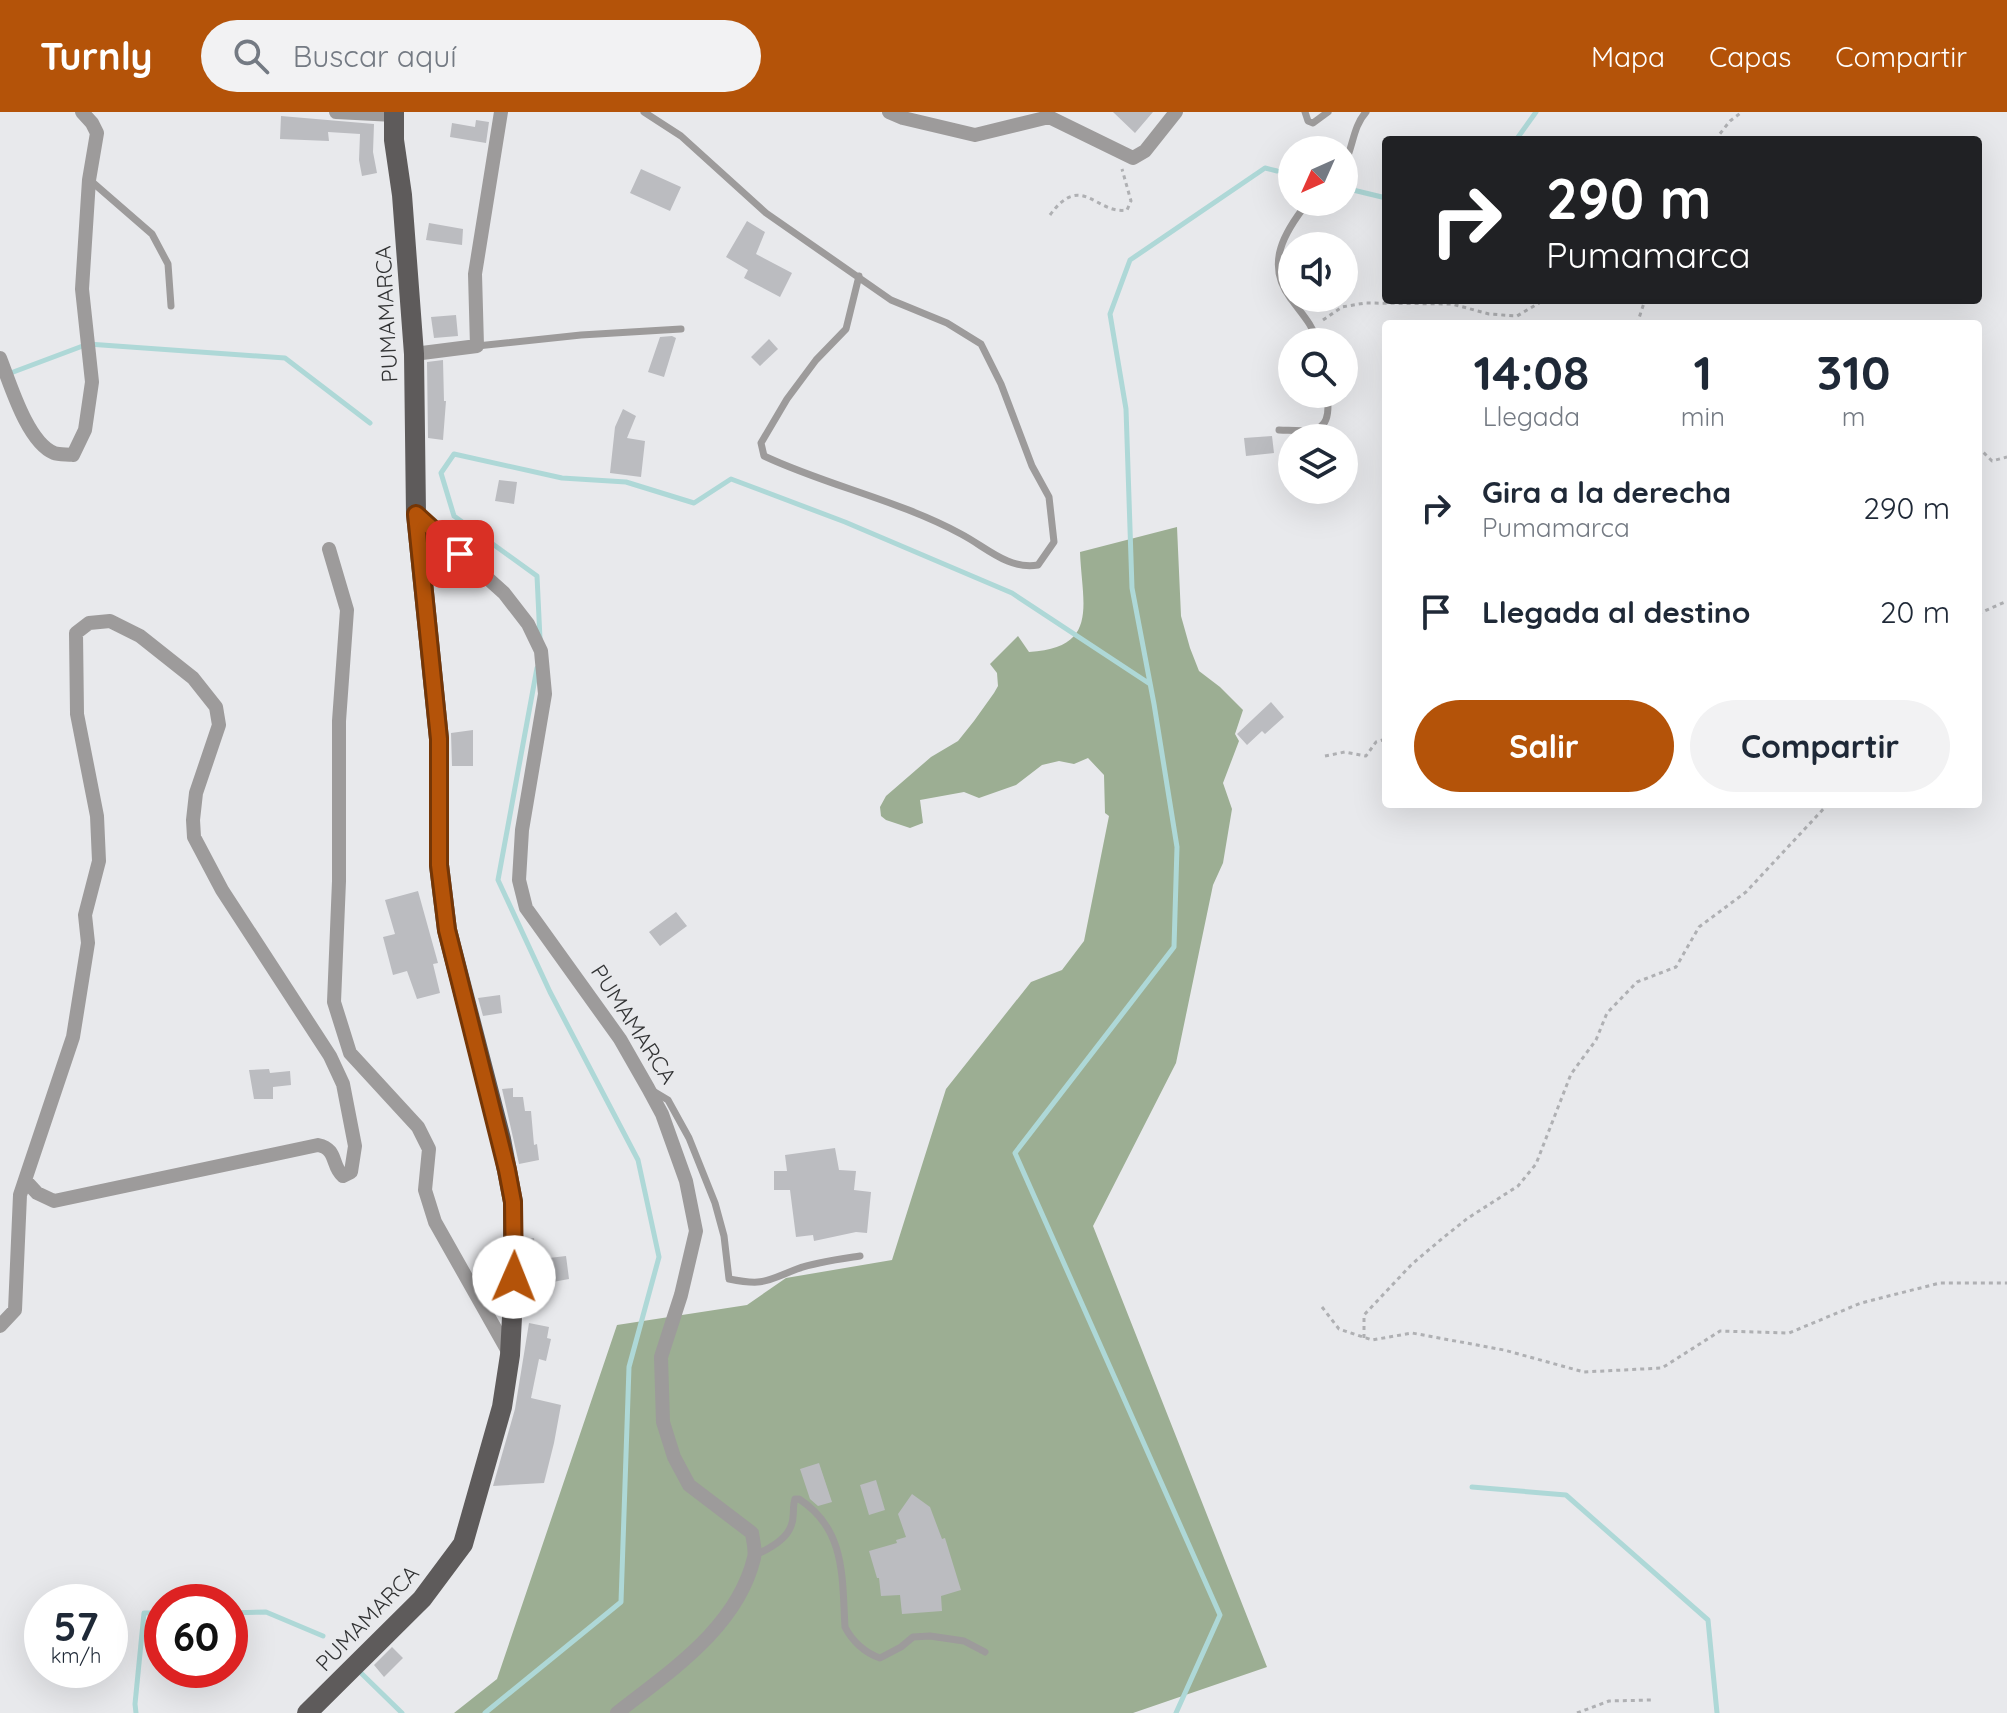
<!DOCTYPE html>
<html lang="es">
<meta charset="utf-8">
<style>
:root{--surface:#fff;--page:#f2f2f3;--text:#1f2937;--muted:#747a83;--accent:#b45309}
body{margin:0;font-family:Quicksand,sans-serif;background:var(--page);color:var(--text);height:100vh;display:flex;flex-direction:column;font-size:30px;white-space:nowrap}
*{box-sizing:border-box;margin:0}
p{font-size:26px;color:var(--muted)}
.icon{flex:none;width:44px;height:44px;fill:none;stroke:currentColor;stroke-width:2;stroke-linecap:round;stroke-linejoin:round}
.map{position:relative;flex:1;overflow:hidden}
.side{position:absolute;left:1382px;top:208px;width:600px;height:488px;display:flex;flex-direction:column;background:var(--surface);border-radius:8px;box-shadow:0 8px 32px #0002}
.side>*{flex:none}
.guide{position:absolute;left:1382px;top:24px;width:600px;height:168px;border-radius:8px;box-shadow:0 8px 32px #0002;background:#202124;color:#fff;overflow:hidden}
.needle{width:52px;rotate:225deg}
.controls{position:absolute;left:1278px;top:24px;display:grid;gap:16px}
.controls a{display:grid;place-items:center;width:80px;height:80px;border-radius:50%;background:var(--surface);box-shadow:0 8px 32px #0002;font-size:40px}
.speed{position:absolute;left:24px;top:1472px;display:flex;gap:16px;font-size:40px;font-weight:700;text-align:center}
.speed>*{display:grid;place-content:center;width:104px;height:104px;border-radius:50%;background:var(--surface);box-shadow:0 8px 32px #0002;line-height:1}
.speed small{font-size:20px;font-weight:400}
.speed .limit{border:12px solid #d22;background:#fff;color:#111}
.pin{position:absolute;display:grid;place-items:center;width:68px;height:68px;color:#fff;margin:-34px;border-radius:16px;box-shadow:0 4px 12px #0006}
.me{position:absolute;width:88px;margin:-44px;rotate:1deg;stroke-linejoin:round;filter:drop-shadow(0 0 6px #0008)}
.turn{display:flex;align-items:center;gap:28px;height:168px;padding:0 32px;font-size:36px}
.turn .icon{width:104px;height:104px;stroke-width:2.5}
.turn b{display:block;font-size:56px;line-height:68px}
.eta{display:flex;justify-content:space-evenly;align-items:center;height:136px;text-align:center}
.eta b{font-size:48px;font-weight:800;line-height:56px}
.action{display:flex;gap:16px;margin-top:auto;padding:16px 32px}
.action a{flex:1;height:92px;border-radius:48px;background:var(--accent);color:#fff;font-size:32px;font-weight:800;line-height:92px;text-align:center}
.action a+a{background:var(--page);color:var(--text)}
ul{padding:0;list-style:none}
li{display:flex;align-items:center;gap:24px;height:104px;padding:0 32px}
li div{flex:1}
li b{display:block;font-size:30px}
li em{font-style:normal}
header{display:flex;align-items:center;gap:48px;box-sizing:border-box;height:112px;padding:0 40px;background:var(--accent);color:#fff}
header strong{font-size:38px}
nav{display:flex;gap:44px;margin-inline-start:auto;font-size:28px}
.search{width:560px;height:72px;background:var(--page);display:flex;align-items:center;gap:20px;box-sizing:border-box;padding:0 28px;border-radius:44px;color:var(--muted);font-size:30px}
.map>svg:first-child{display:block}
</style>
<header>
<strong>Turnly</strong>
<div class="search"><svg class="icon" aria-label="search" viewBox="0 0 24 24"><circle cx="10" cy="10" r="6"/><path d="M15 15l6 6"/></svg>Buscar aquí</div>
<nav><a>Mapa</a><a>Capas</a><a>Compartir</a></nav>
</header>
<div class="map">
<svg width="2007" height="1601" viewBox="0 0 2007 1601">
<rect width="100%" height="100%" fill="#e8e9ec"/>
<path fill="#9cae93" d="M 1177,415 L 1181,504 L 1190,536 L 1199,559 L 1220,575 L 1243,598 L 1235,622 L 1239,629 L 1223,671 L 1232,697 L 1223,751 L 1213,773 L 1176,951 L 1093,1114 L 1267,1555 L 1133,1601 L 454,1601 L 497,1567 L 617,1213 L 747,1193 L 786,1166 L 892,1148 L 946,977 L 1031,870 L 1062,858 L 1084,829 L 1109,704 L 1105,701 L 1104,663 L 1088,646 L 1074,652 L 1059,649 L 1042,653 L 1016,673 L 979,686 L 964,680 L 920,688 L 923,711 L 910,716 L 886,708 L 881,704 L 880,695 L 886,684 L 931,645 L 958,629 L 974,609 L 994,581 L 998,574 L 997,561 L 990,552 L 1018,524 L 1029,540 C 1100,536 1082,492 1080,440 Z"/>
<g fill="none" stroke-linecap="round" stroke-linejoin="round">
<path stroke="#aed8d7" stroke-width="5" d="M 1516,28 L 1536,0
M 1353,78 L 1386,86
M 8,262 L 88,232 L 285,246 L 370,311
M 540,527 L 537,464 L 454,404 L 441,361 L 454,342 L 562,366 L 626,370 L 694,391 L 731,367 L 845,410 L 1012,481 L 1150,572
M 1472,1375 L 1566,1383 L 1708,1508 L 1717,1601
M 230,1501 L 266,1500 L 323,1524
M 361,1561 L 402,1601
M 136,1601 L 135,1592 L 144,1501 L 162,1501
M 485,1601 L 621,1490 L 629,1255 L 659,1145 L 638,1048 L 550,880 L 498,768 L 537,556
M 1176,1601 L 1220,1503 L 1015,1041 L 1174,835 L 1177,735 L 1154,592 L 1132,476 L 1126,297 L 1110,202 L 1130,148 L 1265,56 L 1277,59"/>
</g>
<path fill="#bbbcc0" d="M 1113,0 L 1153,0 L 1135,21 Z
M 281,4 L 374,12 L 373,40 L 377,61 L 362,64 L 359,48 L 360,22 L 328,20 L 329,29 L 280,27 Z
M 476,8 L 489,10 L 486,31 L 450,25 L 452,11 L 475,15 Z
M 641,57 L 681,75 L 670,99 L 630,81 Z
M 747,109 L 765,120 L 756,142 L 792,161 L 780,185 L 744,166 L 748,158 L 726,145 Z
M 429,111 L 463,117 L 462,133 L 426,128 Z
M 456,203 L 458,224 L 434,226 L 431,205 Z
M 672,224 L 676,226 L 664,265 L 648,260 L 660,225 Z
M 769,227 L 778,237 L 760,254 L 751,245 Z
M 443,248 L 444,289 L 446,289 L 443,328 L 428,326 L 427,250 Z
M 623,297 L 636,304 L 627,326 L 645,329 L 641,365 L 610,361 L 615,315 Z
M 1272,324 L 1274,341 L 1246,344 L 1244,326 Z
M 499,368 L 517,370 L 514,392 L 495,389 Z
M 1271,590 L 1284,605 L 1265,622 L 1262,619 L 1247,633 L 1237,622 Z
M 473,618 L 473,654 L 452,654 L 451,621 Z
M 418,779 L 438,851 L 433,852 L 440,881 L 417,887 L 407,859 L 393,863 L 383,825 L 395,822 L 385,788 Z
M 676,800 L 687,814 L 660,834 L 649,820 Z
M 500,883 L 502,901 L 483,904 L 478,886 Z
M 269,957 L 270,961 L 290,959 L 291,973 L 273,975 L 273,987 L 254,987 L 249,958 Z
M 513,976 L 513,985 L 523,985 L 525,999 L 531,999 L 534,1033 L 537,1032 L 539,1048 L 519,1052 L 502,977 Z
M 835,1036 L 839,1058 L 856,1059 L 854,1078 L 871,1080 L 867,1121 L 856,1120 L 814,1129 L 813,1123 L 796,1125 L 790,1078 L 774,1078 L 774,1059 L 787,1059 L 785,1043 Z
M 534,1126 L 536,1143 L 549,1142 L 549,1146 L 566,1144 L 569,1167 L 526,1175 L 526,1127 Z
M 529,1211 L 549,1215 L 547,1226 L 551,1227 L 546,1249 L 539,1247 L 531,1286 L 561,1293 L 554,1331 L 544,1371 L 493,1374 L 515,1297 Z
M 819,1351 L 832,1390 L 818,1394 L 810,1387 L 800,1357 Z
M 876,1368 L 885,1398 L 869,1403 L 860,1373 Z
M 912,1382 L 930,1395 L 942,1427 L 945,1426 L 961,1478 L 941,1484 L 942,1499 L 902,1502 L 900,1483 L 881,1484 L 879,1466 L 877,1466 L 869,1439 L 897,1431 L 896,1428 L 906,1425 L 898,1402 Z
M 392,1535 L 403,1546 L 384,1565 L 374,1553 Z"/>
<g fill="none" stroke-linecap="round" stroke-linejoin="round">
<path stroke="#afb0b3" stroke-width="3" stroke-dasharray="4 4" stroke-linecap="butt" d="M 1715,28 L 1730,9 L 1742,0
M 1050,103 C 1082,59 1096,103 1127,98 L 1131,89 L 1122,57
M 1323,208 L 1342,195 L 1365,191 L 1452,192 L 1489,202 L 1517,204 L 1544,188
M 1637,212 L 1645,188
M 1978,335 L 1992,349 L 2007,345
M 1978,502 L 2007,489
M 1325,644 L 1345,640 L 1366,644 L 1376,630 L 1386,627
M 1322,1195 L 1339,1217 L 1372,1228 L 1412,1221 L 1504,1238 L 1584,1260 L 1662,1256 L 1720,1219 L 1789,1221 L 1861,1191 L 1940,1171 L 2007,1171
M 1364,1226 L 1364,1203 L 1412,1152 L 1444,1125 L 1468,1106 L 1518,1074 L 1536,1052 L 1571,962 L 1596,928 L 1607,901 L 1637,870 L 1676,855 L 1699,815 L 1746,780 L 1828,692
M 1577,1601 L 1609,1589 L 1652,1588"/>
<path stroke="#9d9b9b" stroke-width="7" d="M 644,0 L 681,24 L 766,101 L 891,188 L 947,211 L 981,232 L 1001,272 L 1032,354 L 1049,385 L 1054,430 L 1038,453 C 1008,458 986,435 961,422 C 898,388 828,374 764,344 L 761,331 L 787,287 L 816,248 L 846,217 L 859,164
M 1305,0 L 1308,9 L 1313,11 L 1328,0
M 1344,53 C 1353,36 1353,14 1366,0
M 91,69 L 152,122 L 168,152 L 171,194
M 1308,90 C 1285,119 1264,152 1291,187 C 1302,202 1312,212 1318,230
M 477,234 L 581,223 L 681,217
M 1279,318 C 1313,319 1333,324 1327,282
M 653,979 L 668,988 L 689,1026 L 715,1091 L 724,1124 L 729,1167 C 764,1174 766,1169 797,1157 C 816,1150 840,1147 860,1144
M 755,1443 C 769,1437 786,1428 791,1414 C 795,1405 792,1395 795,1387 L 799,1387 C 846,1417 842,1466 845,1515 C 852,1529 865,1541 880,1546 L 901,1535 L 913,1525 L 930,1524 L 964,1529 L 985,1540"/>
<path stroke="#9d9b9b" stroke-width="14" d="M 336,0 L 394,3
M 889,0 L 903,6 L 975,23 L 1049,5 L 1133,46 L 1145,39 L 1176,0
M 414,242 L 477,234 L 475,162 L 501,0
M 0,246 C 10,271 27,330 54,341 C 59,343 68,342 73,343 L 85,318 L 92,270 L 82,177 L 89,68 L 97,21 L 92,11 L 82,0
M 416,402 L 504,481 L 528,512 L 541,539 L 545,582 L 522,718 L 519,768 L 526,796 L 620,927 L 648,976 L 662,1002 L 686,1069 L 696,1119 L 681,1183 L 661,1245 L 663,1310 L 674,1345 L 689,1373 L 752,1421 C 753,1429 756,1438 754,1446 C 737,1516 670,1559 617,1601
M 329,437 L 347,498 L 339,609 L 339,769 L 334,890 L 350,941 L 418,1015 L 429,1037 L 425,1078 L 435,1110 L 509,1241
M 0,1214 L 15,1198 L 20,1083 L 25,1068 L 73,925 L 88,831 L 85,803 L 99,749 L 97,704 L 77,602 L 76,521 L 89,511 L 110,509 L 140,524 L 193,566 L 216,595 L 219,613 L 196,681 L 193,708 L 194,725 L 222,778 L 330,944 L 343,972 L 355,1034 L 351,1060 L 343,1064 C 331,1054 338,1037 318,1033 L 54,1089 L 37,1081 L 25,1068"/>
<path stroke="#5e5b5b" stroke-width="20" d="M 307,1601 L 422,1487 L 463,1432 L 502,1295 L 510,1243 L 513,1186 L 513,1090 L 501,1027 L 447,818 L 439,753 L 439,627 L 416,402 L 414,242 L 402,83 L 394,28 L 394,0"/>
</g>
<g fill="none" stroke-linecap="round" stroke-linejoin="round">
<g stroke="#753606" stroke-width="20">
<path id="route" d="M 460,442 L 416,402 L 439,627 L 439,753 L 447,818 L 507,1058 L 513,1090 L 514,1165"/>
</g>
<use href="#route" stroke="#b45309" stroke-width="14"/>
</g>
<g text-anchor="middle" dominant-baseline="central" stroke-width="6" stroke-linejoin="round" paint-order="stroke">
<g font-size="22" fill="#323334" stroke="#e8e9ec">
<text transform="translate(386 202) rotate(-93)">PUMAMARCA</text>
<text transform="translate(634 912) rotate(57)">PUMAMARCA</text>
<text transform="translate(367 1506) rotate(-46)">PUMAMARCA</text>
</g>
</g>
</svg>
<div class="controls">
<a><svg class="needle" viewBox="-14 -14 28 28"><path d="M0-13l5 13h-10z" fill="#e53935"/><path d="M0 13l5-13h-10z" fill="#747a83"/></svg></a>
<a><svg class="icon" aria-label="sound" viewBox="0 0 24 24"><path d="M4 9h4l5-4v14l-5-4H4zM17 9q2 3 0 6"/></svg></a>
<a><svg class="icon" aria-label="search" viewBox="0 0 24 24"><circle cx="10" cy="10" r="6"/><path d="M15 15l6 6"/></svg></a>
<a><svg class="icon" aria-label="layers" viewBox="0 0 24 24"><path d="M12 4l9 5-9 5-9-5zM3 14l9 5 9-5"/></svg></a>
</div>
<div class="speed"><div>57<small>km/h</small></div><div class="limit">60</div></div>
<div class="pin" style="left:460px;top:442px;background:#d93025"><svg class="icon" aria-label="arrive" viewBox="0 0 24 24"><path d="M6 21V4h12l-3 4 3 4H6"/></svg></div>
<svg class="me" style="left:514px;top:1165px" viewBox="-20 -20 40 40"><circle r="19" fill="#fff"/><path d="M0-13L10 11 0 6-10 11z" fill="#b45309"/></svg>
<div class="guide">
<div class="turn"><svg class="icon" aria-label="right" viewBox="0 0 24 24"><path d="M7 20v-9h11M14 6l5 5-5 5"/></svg><div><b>290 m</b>Pumamarca</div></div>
</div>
<section class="side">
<div class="eta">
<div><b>14:08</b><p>Llegada</p></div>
<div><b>1</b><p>min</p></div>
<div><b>310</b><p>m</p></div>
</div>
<ul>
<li><svg class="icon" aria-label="right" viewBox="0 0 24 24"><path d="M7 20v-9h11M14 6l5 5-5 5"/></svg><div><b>Gira a la derecha</b><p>Pumamarca</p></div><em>290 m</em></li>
<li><svg class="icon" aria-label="arrive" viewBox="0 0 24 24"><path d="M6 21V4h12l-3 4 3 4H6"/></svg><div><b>Llegada al destino</b></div><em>20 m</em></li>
</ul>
<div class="action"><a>Salir</a><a>Compartir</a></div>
</section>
</div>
